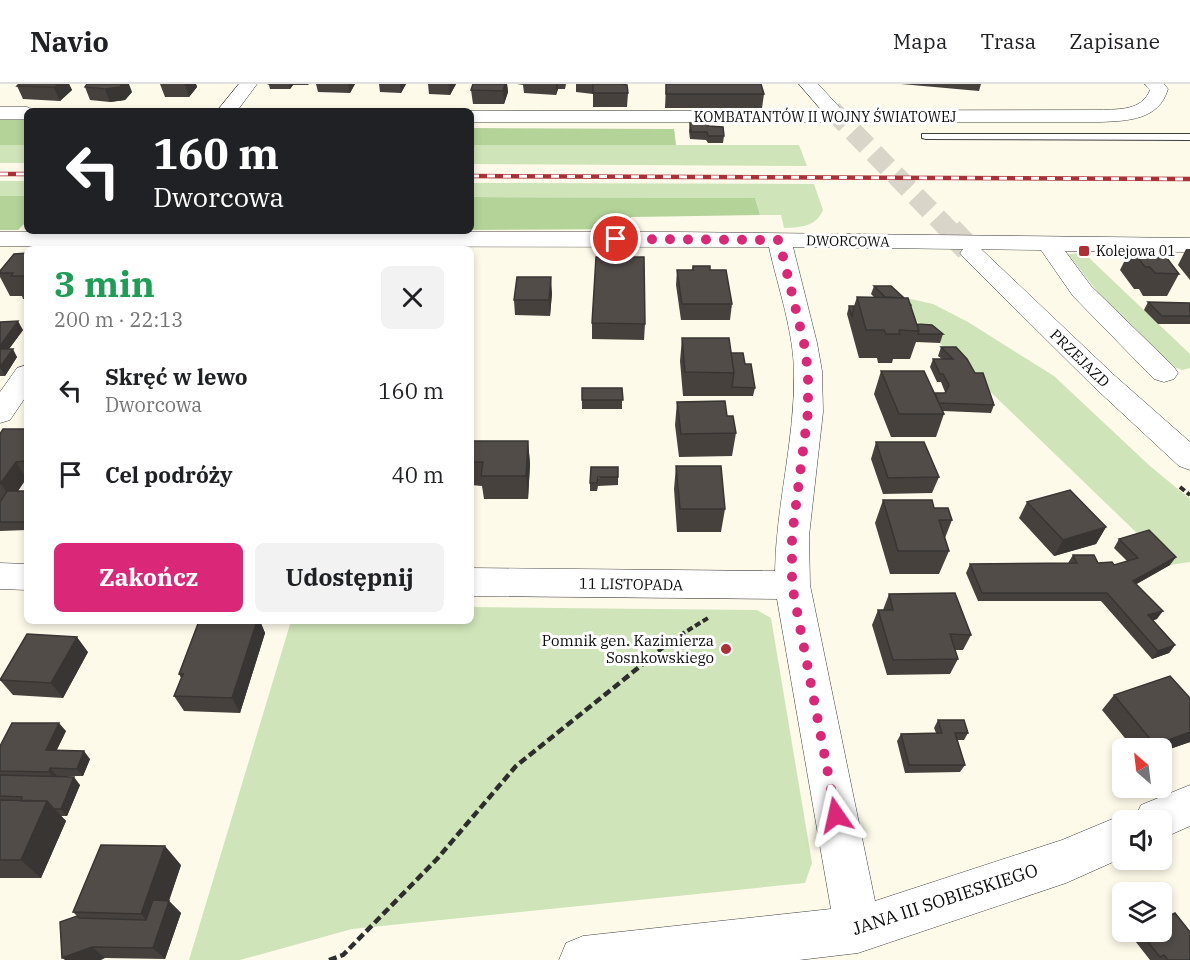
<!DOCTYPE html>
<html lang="pl">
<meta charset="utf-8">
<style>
:root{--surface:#fff;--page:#f2f2f2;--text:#202124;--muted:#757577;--line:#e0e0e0;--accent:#db2777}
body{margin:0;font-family:"IBM Plex Serif",serif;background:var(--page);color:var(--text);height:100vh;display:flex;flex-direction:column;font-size:22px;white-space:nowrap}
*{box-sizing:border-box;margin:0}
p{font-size:20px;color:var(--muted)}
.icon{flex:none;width:33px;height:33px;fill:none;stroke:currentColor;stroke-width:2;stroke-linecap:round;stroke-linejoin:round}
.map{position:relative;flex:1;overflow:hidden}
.panel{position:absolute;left:24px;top:162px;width:450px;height:378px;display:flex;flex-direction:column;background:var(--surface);border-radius:9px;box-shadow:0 3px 9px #0003}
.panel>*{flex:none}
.top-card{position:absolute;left:24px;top:24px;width:450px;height:126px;border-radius:9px;box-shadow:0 3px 9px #0003;background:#202124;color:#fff;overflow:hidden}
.needle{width:39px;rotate:332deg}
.buttons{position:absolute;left:1112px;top:654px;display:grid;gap:12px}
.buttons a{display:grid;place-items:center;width:60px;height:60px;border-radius:9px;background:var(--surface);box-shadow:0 3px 9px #0003;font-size:30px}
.pin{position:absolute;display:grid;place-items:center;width:51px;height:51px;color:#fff;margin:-26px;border:3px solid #fff;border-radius:50%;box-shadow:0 2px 6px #0007}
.me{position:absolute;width:66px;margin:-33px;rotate:349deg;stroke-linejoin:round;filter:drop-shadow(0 0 4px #0008)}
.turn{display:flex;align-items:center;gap:21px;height:126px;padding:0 30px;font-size:27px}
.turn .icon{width:78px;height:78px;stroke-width:2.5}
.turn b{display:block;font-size:42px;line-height:51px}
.round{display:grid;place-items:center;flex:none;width:63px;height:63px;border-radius:9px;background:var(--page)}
.head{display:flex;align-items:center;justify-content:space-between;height:102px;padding:0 30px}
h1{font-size:36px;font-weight:700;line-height:45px;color:#1e9e55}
.button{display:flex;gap:12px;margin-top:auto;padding:12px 30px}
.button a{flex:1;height:69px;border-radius:9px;background:var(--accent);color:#fff;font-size:24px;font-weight:700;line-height:69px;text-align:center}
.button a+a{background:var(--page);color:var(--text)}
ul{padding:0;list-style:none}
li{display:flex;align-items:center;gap:18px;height:84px;padding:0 30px}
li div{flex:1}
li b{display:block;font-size:22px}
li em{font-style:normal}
header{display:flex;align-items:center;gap:36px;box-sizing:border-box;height:84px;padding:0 30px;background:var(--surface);border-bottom:2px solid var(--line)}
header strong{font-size:28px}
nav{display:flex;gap:33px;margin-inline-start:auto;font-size:21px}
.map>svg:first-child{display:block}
</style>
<header>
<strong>Navio</strong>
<nav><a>Mapa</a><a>Trasa</a><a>Zapisane</a></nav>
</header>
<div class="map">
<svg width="1190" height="876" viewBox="0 0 1190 876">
<rect width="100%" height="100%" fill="#fdfaea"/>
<path fill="#cfe4b8" d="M 0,61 L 27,61 L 27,79 L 0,79 Z
M 471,61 L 799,61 L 807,82 L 471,80 Z
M 0,97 L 27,97 L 27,112 L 0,112 Z
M 471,99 L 814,100 L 823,126 C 816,143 801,143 784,144 L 781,131 L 760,131 L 755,114 L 471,113 Z
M 1084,169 L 1190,270 L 1190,284 L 1182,286 L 1172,282 L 1099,210 L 1068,170 Z
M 889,210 L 933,220 L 968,238 L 1054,292 L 1150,382 L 1190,415 L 1190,478 L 1170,481 Z
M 471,523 L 757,526 L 771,534 L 812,779 L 805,799 L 352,845 L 240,876 L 189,876 L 291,537 L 471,537 Z"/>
<path fill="#b3d398" d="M 0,36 L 27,36 L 27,61 L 0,61 Z
M 471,44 L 674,45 L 676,61 L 471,61 Z
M 0,112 L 27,112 L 27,137 L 18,146 L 0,146 Z
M 471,113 L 755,114 L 760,131 L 631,133 L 631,145 L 471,146 Z"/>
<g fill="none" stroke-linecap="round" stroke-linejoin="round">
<path stroke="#d9d6c9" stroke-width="20" stroke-dasharray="20 10" stroke-linecap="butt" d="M 832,26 L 951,148"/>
<path stroke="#d9d6c9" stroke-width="26" stroke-dasharray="26 13" stroke-linecap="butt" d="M 950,146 L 972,169"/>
<g stroke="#3e3e3e" stroke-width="2">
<path id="service" d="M 922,50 L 1190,50 L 1190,56 L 926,55 L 922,54 Z"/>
</g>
<g stroke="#3e3e3e" stroke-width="1">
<path id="minor" d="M 239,0 L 257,0 L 237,27 L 217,27 Z
M 1145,0 L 1164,0 L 1168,5 C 1159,36 1128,37 1100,38 L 471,38 L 471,27 L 468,27 L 1100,26 C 1119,25 1142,27 1150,6 Z
M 0,23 L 27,23 L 35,27 L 27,27 L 27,35 L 0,35 Z
M 0,148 L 678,148 L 1190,154 L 1190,168 L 1065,167 L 1091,202 L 1174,283 L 1178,289 L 1174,295 L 1164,298 L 1154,295 L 1073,212 L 1041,166 L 793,163 L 817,259 L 822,287 L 823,328 L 809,452 L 810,501 L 875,817 L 1062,756 L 1122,731 L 1134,736 L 1141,721 L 1190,701 L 1190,742 L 1161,755 L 1161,736 L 1122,736 L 1122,774 L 1066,799 L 858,869 L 799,876 L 559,876 L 566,859 L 583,852 L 831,825 L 777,515 L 471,512 L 471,484 L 775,487 C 776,421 795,356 794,290 C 794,248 778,204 769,163 L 0,162 Z
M 27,281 L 27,311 L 10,336 L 0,339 L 0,308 L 17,284 Z
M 0,479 L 27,480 L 27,506 L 0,505 Z"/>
</g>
<g stroke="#3e3e3e" stroke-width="1">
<path id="tertiary" d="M 799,0 L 818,0 L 842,26 L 839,30 L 825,30 Z
M 972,162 L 980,164 L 1114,291 L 1190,358 L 1190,386 L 1179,382 L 1094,303 L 964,174 L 960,169 L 964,164 Z"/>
</g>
<path stroke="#2d2d2d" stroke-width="2" stroke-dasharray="4 1.5" stroke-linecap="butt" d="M 53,25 L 201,26
M 260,26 L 361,27"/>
<path stroke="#2d2d2d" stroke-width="4" stroke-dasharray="6 3" stroke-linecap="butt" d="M 1180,403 L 1190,411
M 651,573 L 674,555 L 708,534"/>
<path stroke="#2d2d2d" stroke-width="4.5" stroke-dasharray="8 4" stroke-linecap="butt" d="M 329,876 L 343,871 L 437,775 L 516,682 L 653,572"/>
<use href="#service" fill="#fff" fill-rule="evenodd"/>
<use href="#minor" fill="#fff" fill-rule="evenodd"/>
<use href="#tertiary" fill="#fff" fill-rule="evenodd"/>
<g stroke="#ae3036" stroke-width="4.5">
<path id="rail" d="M 0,90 L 27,90
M 471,92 L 1190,95"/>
</g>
<use href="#rail" stroke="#fff" stroke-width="3" stroke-dasharray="8" stroke-linecap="butt"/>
</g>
<path fill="#47413e" d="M 69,0 L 72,6 L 60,17 L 23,15 L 17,2 Z
M 160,0 L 196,0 L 197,3 L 189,13 L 165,13 Z
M 267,0 L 309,0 L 308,1 L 293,1 L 290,5 L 270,5 L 269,1 Z
M 316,0 L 355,0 L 350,9 L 318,8 Z
M 379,0 L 406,0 L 401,9 L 380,8 Z
M 428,0 L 456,0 L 450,11 L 429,10 Z
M 507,0 L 508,8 L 504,20 L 473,20 L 471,6 Z
M 517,0 L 566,0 L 565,5 L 558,5 L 556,11 L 524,9 L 523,1 Z
M 576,0 L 620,0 L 628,9 L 627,23 L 593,23 L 593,10 L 576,8 Z
M 666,0 L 764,10 L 762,24 L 665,24 Z
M 901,0 L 981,0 L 979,7 Z
M 85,3 L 132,8 L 125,16 L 110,18 L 90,16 Z
M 690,39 L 708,42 L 724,52 L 723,59 L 708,59 L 706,56 L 690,55 L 689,47 Z
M 1131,164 L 1179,190 L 1167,212 L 1143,212 L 1139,205 L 1134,205 L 1120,186 Z
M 1186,165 L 1190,165 L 1190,196 L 1178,181 Z
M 27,169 L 27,215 L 23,215 L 22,212 L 10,212 L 0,193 L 0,187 Z
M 693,182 L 710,186 L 732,220 L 730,236 L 681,236 L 676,201 L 677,186 L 692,186 Z
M 874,202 L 910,219 L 912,221 L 911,223 L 917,240 L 943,250 L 940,259 L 916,258 L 910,275 L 893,275 L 892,279 L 878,279 L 877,274 L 859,274 L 847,230 L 849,222 L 854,222 L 857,213 L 874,213 L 871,210 Z
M 552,209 L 550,232 L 515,231 L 514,216 Z
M 1148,218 L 1190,219 L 1190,240 L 1158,240 L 1144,226 Z
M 0,238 L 23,246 L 9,265 L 17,273 L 5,292 L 0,292 Z
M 592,239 L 645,240 L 644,256 L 592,255 Z
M 682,254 L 731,269 L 745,280 L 755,304 L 753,312 L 683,312 L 680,277 Z
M 941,263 L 975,289 L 994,321 L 991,329 L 943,327 L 944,330 L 936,353 L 891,353 L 874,310 L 881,287 L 935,309 L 945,309 L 945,308 L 941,298 L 937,298 L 930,283 L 933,275 L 942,275 L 938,272 Z
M 582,304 L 622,304 L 622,325 L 582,325 Z
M 677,318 L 727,332 L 736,349 L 732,372 L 679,373 L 675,341 Z
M 27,345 L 27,394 L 18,407 L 27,407 L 27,446 L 0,447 L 0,418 L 1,416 L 0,416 L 0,350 Z
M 471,357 L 528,357 L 530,380 L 528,415 L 484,415 L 482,402 L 471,401 Z
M 876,358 L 939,393 L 932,409 L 883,410 L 871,375 Z
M 676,382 L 725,425 L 721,448 L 677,448 L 674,405 Z
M 618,383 L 618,401 L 598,402 L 597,407 L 590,407 L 590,399 Z
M 883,416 L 934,424 L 952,436 L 945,454 L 949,467 L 939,490 L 890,490 L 875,439 Z
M 1027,418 L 1106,443 L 1096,460 L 1054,472 L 1019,434 Z
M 1119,455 L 1170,481 L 1136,500 L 1157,535 L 1153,536 L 1175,561 L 1169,569 L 1152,575 L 1101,517 L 978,517 L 966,489 L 970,480 L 1068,479 L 1073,471 L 1098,479 L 1114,481 L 1128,478 L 1114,464 Z
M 889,510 L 971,551 L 963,566 L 955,566 L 958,575 L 950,590 L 887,591 L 872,541 L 878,526 L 883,526 Z
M 199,537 L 260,537 L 265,549 L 240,629 L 184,627 L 174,612 L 181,594 L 179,590 Z
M 88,568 L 63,614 L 13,611 L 0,596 Z
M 1114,611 L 1190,614 L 1190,658 L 1161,668 L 1161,664 L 1133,664 L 1102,626 Z
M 938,636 L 968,649 L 964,656 L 957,656 L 965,681 L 960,688 L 905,689 L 897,657 L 901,650 L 936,649 L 934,644 Z
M 66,647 L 56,667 L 90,675 L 83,692 L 57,692 L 57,693 L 80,701 L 67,732 L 61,732 L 66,737 L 41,794 L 0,794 L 0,662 Z
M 181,781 L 169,817 L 181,829 L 165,875 L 105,874 L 65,876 L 77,832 L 73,828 Z
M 1138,848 L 1161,848 L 1190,876 L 1150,876 L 1132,853 Z"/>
<path fill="#393532" d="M 52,0 L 69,0 L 72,6 L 60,17 Z
M 119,0 L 129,0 L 132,8 L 125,16 L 110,18 L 105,5 Z
M 185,0 L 196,0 L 197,3 L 189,13 Z
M 289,0 L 293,0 L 293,1 L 290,5 Z
M 348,0 L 355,0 L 350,9 Z
M 400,0 L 406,0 L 401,9 Z
M 449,0 L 456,0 L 450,11 Z
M 505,0 L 507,0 L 508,8 L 504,20 L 503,7 Z
M 556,0 L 558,0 L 558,5 L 556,11 Z
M 551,193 L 552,209 L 550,232 L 549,216 Z
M 18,237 L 23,246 L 3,273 L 0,268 L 0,262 Z
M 13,265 L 17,273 L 5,292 L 0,283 Z
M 528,357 L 530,380 L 528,415 L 526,392 Z
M 16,378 L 26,394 L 12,416 L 1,400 Z
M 1106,443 L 1096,460 L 1054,472 L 1063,456 Z
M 1176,473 L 1170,481 L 1128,505 L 1133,497 Z
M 1163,527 L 1157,535 L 1142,540 L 1148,531 Z
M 257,537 L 260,537 L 265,549 L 240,629 L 232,614 Z
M 77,553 L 88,568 L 63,614 L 51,599 Z
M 1175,561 L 1169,569 L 1152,575 L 1158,567 Z
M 59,639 L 66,647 L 53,674 L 46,666 Z
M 1190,648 L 1190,658 L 1161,668 L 1161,664 L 1152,664 L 1155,661 Z
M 84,667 L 90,675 L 83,692 L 77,685 Z
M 50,684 L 57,692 L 55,696 L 49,688 Z
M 74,693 L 80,701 L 67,732 L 61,725 Z
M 47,717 L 66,737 L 41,794 L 21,776 Z
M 165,762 L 181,781 L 158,848 L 141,830 Z
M 169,817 L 181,829 L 165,875 L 153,864 Z
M 92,863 L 105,874 L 101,876 L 65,876 L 62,874 Z"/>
<path fill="#524c48" stroke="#393532" stroke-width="1.5" d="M 19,0 L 58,0 L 55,3 L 17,2 Z
M 87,0 L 122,0 L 120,3 L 105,5 L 85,3 Z
M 473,0 L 505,0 L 503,7 L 471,6 Z
M 593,0 L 620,0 L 627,1 L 628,9 L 593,9 Z
M 666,0 L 761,0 L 764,10 L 666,10 Z
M 690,39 L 708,39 L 708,42 L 723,43 L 724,52 L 708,52 L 707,48 L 691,48 Z
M 1131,164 L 1160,165 L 1179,190 L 1155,189 L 1150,183 L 1145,183 Z
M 27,169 L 27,192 L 11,192 L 13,189 L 0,189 L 0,187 L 14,170 Z
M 596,173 L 644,173 L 645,240 L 592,239 Z
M 693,182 L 710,182 L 710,186 L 726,186 L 732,220 L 682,220 L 677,186 L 693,186 Z
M 517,193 L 551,193 L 549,216 L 514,216 Z
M 874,202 L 891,202 L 904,214 L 885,213 Z
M 857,213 L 908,214 L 919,247 L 899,246 L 900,250 L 886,250 L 884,246 L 866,246 Z
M 1148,218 L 1190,219 L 1190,232 L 1162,232 Z
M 849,222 L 854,222 L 852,233 Z
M 18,237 L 0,262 L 0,238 Z
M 917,240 L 932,241 L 943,250 L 918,250 L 919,247 Z
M 682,254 L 729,254 L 734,289 L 685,288 Z
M 941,263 L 956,263 L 967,275 L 975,289 L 983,289 L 994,321 L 939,319 L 935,309 L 945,309 L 949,301 L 943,290 L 940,290 L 933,275 L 953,275 Z
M 0,265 L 13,265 L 0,283 Z
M 731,269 L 743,269 L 745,280 L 751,280 L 755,304 L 732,303 L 734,289 Z
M 881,287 L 924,287 L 944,330 L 899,330 Z
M 582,304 L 622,304 L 623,316 L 582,316 Z
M 725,317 L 727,332 L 733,332 L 736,349 L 681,350 L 677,318 Z
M 3,345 L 27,345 L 27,377 L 16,378 L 0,400 L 0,350 Z
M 471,357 L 528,357 L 526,392 L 481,392 L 483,378 L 471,378 Z
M 876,358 L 924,358 L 939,393 L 888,394 Z
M 676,382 L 721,382 L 725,425 L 680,425 Z
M 591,383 L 618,383 L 618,393 L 598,393 L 597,399 L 590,399 Z
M 1070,406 L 1106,443 L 1063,456 L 1027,418 Z
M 7,407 L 27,407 L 27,438 L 0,438 L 0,418 Z
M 883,416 L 932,416 L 934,424 L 948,424 L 952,436 L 939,436 L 949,467 L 898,467 Z
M 1149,446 L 1176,473 L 1133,497 L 1163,527 L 1148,531 L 1175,561 L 1158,567 L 1107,509 L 982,509 L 970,480 L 1077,479 L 1073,471 L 1094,471 L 1098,479 L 1112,478 L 1114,481 L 1138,474 L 1119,455 Z
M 955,509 L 971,551 L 950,550 L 958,575 L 893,576 L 878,526 L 893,526 L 889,510 Z
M 199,537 L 257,537 L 232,614 L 174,612 L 183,590 L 179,590 Z
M 27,550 L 77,553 L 51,599 L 0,596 Z
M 1170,592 L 1190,614 L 1190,648 L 1155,661 L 1114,611 Z
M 938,636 L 964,636 L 968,649 L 955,649 L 965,681 L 909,681 L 901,650 L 942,649 Z
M 12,639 L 59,639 L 46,666 L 84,667 L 77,685 L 50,684 L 49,688 L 0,687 L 0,662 Z
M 0,691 L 74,693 L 61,725 L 54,725 L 47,717 L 21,717 L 22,713 L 0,712 Z
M 0,716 L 47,717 L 21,776 L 0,776 Z
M 101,761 L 165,762 L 141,830 L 73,828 Z
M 153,816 L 169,817 L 153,864 L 92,863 L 62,874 L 60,838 L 77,832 L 79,834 L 146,836 Z
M 1175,829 L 1190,848 L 1190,876 L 1168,876 L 1164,871 L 1160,873 L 1140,848 L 1161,848 L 1161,836 Z"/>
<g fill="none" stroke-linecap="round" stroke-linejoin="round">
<path stroke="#db2777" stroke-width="10" stroke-dasharray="0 18" d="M 616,155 L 779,156 L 804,259 L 808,287 L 808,328 L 792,452 L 792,501 L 836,731"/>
</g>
<g fill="#ae3036" stroke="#fff" stroke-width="2">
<rect x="1078" y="161" width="12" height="12" rx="3"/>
<circle cx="726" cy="565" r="6"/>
</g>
<g text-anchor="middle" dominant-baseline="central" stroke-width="6" stroke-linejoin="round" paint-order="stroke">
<g font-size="14" fill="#0b0b0b" stroke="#fff">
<text x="825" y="33">KOMBATANTÓW II WOJNY ŚWIATOWEJ</text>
<text transform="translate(848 157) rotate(1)">DWORCOWA</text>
</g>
<g font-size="14" fill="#0b0b0b" stroke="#fff" text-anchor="start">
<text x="1096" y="167">Kolejowa 01</text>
</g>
<g font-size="15" fill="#0b0b0b" stroke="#fff">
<text transform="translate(1080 274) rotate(44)">PRZEJAZD</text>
<text transform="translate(631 500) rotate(1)">11 LISTOPADA</text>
</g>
<g font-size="15" fill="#0b0b0b" stroke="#fff" text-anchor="end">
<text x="714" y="556">Pomnik gen. Kazimierza<tspan x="714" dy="17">Sosnkowskiego</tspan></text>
</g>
<g font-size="18" fill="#0b0b0b" stroke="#fff">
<text transform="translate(945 815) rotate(-18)">JANA III SOBIESKIEGO</text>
</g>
</g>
</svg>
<div class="buttons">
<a><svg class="needle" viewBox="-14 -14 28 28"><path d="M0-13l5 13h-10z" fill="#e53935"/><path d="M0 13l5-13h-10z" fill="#757577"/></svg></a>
<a><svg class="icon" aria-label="sound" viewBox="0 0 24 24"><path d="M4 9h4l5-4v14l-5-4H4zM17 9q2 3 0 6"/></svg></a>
<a><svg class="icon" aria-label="layers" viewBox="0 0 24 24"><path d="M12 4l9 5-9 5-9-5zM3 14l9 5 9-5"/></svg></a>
</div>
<div class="pin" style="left:616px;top:155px;background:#d93025"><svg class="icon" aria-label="arrive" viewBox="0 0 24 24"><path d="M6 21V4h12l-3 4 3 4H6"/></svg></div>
<svg class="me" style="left:836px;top:731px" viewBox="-20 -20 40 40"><path d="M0-17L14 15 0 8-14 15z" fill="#db2777" stroke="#fff" stroke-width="4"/></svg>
<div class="top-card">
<div class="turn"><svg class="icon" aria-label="left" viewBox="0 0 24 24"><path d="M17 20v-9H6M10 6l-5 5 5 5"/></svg><div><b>160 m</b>Dworcowa</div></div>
</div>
<section class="panel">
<div class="head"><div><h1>3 min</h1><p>200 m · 22:13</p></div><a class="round"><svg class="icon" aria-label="close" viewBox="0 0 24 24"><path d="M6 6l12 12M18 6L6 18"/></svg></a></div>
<ul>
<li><svg class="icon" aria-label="left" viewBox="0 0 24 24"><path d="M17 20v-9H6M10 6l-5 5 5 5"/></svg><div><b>Skręć w lewo</b><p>Dworcowa</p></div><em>160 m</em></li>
<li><svg class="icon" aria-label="arrive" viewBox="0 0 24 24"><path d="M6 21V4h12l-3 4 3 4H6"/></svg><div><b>Cel podróży</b></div><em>40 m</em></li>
</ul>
<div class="button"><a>Zakończ</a><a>Udostępnij</a></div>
</section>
</div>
